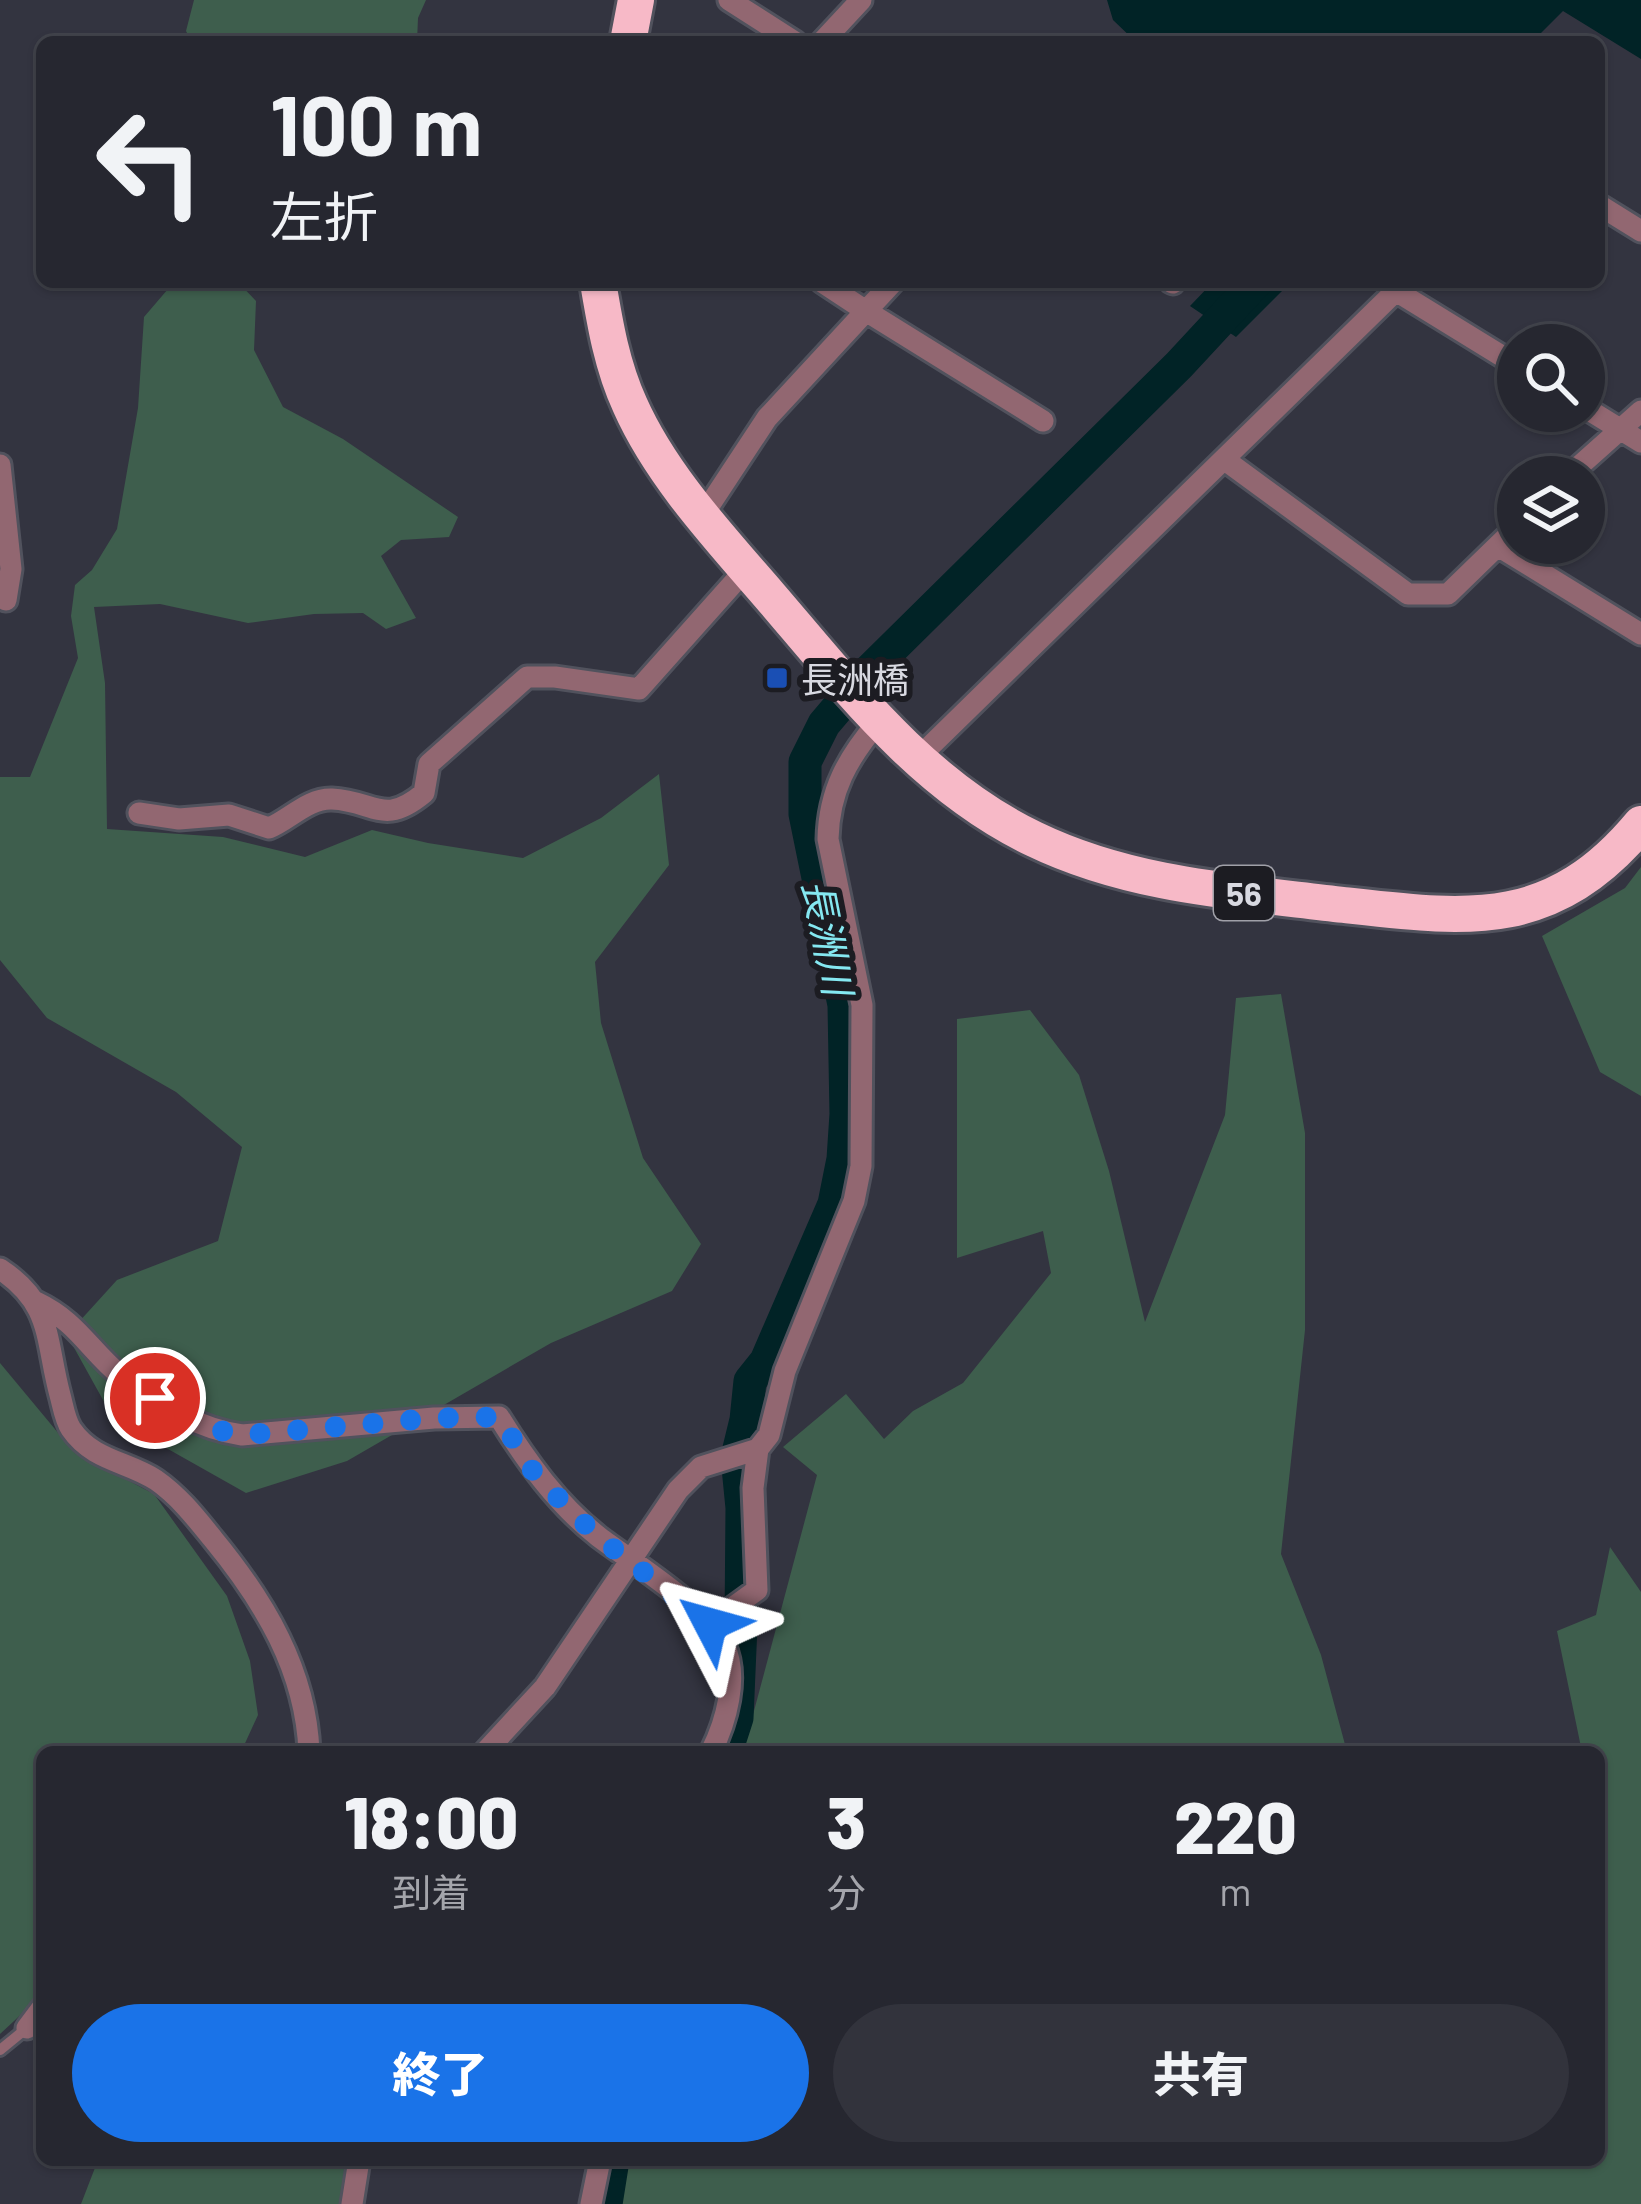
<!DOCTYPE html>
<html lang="ja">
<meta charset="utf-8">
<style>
:root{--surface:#262730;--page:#32333c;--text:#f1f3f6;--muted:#a4a5ab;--line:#42444c;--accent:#1a73e8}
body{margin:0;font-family:Barlow,"Noto Sans JP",sans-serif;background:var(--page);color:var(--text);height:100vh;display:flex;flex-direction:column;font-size:45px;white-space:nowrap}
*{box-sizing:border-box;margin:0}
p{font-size:39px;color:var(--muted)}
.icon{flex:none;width:66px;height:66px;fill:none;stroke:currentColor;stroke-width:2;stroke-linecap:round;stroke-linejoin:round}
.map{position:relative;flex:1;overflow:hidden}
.side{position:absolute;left:36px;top:1746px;width:1569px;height:420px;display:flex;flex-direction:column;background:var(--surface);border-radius:18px;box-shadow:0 3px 9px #0004,0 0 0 3px var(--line)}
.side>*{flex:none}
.banner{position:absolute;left:36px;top:36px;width:1569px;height:252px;border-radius:18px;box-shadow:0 3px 9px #0004,0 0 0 3px var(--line);background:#262730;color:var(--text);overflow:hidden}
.controls{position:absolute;left:1497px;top:324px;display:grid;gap:24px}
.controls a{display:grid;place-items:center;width:108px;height:108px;border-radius:50%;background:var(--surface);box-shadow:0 3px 9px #0004,0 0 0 3px var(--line);font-size:60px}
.pin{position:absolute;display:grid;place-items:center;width:102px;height:102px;color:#fff;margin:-51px;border:6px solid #fff;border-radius:50%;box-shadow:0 3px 12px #0007}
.me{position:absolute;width:132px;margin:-66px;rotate:309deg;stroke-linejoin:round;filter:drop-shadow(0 0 9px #0008)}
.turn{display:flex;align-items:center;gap:42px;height:252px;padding:0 36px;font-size:54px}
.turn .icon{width:156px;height:156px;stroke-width:2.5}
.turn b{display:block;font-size:84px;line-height:102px}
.eta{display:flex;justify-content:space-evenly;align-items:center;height:204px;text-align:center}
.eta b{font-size:72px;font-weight:800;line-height:84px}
.button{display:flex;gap:24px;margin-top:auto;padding:24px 36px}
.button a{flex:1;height:138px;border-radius:72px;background:var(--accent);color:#fff;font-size:48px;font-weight:800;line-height:138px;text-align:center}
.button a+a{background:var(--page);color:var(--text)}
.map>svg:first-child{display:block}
</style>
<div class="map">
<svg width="1641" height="2204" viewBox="0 0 1641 2204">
<rect width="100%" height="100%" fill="#333440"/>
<path fill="#3e5e4d" d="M 194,0 L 426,0 L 418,18 L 417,42 L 192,42 L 186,31 Z
M 174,282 L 238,282 L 256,301 L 254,350 L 283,407 L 343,439 L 458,517 L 449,537 L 401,540 L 381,556 L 416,618 L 386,629 L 363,613 L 314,614 L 248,623 L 160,604 L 94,607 L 105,683 L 107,829 L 223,837 L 305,857 L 372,830 L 428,843 L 523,858 L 601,818 L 659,774 L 669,865 L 595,962 L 601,1023 L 643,1158 L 701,1244 L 672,1291 L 551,1343 L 347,1461 L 246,1493 L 113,1418 L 67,1335 L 117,1280 L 218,1241 L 242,1147 L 176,1092 L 47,1018 L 0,960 L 0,777 L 30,777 L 78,658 L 71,616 L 75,585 L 92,570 L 117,529 L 138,408 L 144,317 Z
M 1641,867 L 1641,1096 L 1600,1072 L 1542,936 L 1625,888 Z
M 1281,994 L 1305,1133 L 1305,1330 L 1281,1554 L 1321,1655 L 1347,1752 L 743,1752 L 817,1475 L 783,1447 L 846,1394 L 884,1439 L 913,1411 L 963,1383 L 1051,1273 L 1043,1231 L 957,1258 L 957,1019 L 1030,1010 L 1079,1075 L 1109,1171 L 1145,1322 L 1225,1115 L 1236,998 Z
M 0,1363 L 74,1452 L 154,1494 L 227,1596 L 250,1661 L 258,1715 L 241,1752 L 42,1752 L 42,1995 L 0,2034 Z
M 1610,1547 L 1641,1592 L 1641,2204 L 621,2204 L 628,2160 L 1599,2160 L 1599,1752 L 1582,1752 L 1557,1631 L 1596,1615 Z
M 98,2160 L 346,2160 L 341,2204 L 81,2204 Z"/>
<path fill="#012326" d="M 1107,0 L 1641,0 L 1641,59 L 1563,11 L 1532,42 L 1136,42 L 1113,20 Z
M 1213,282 L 1291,282 L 1236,337 L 1190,306 Z"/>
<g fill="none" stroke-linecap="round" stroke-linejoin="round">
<path stroke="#012326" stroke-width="33" d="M 726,1752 L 737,1718 L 741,1625 L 742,1508 L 737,1457 L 746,1420 L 750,1381 L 766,1361 L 834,1204 L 843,1159 L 846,1114 L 844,1005 L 805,814 L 805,762 L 824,724 L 869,671 L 1179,365 L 1256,282
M 606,2204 L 613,2160"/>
<g stroke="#51525d" stroke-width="16">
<path id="lane" d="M 0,2050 L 27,2028"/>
</g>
<g stroke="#51525d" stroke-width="27">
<path id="street" d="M 729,0 L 795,42
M 822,42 L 861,0
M 1599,205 L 1641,231
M 893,282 L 866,311 L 1043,421
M 1171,282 L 1173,283
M 1396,291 L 1518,366
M 1584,407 L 1641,442
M 1225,460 L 1408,594 L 1448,594 L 1518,526
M 0,465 L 11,569 L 6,600
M 1567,477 L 1641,411
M 703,515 L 767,418 L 866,311 L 822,282
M 1498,546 L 1641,634
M 917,759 L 1405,282
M 139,813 L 179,819 L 229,815 L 269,828 C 289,820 308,798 332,799 C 375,801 383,827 424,793 L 429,764 L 527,677 L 555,677 L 639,689 L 746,569
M 0,1269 C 53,1304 45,1339 60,1395 C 63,1406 65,1420 71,1429 C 93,1461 127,1461 156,1480 C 179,1496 196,1518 213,1539 C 264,1601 306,1670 309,1752
M 36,1302 C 78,1322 88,1349 122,1377 C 154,1404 200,1429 242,1435 L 434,1418 L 499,1417 C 527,1462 557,1504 599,1537 C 632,1562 708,1609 724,1645 C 739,1677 726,1722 711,1752
M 710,1624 L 757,1590 L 753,1488 L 758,1449 L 769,1435 L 785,1371 L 854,1201 L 861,1166 L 862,1005 L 828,839 C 829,790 848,758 878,722
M 485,1752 L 545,1687 L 678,1490 L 701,1467 L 758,1449
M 27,2028 L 42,2008
M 352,2204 L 359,2160
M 591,2204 L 600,2160"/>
</g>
<g stroke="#51525d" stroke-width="42">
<path id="highway" d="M 628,42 L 636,0
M 598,282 C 605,324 612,366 630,405 C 661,475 719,537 769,595 C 848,687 923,786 1034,839 C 1131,886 1239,892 1344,905 C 1469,919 1552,931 1641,824"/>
</g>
<use href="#lane" stroke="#926771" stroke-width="10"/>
<use href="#street" stroke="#926771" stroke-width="21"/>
<use href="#highway" stroke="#f7b9c7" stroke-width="36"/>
</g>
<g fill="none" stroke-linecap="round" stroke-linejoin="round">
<path stroke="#1a73e8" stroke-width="21" stroke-dasharray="0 37.8" d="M 155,1398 C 183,1416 208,1430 242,1435 L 434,1418 L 499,1417 L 536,1476 L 596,1535 L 710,1624"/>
</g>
<rect fill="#1a4fb4" stroke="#1c1c22" stroke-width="4.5" x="765" y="666" width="24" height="24" rx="6"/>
<g text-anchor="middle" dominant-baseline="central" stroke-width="12" stroke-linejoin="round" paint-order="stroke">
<rect fill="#1c1c22" stroke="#a0a0a8" stroke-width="3" x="1214" y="866" width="60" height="54" rx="9"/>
<g font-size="33" font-weight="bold" fill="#d8d9e1">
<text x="1244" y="893">56</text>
</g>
<g font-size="36" fill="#d8d9e1" stroke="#1c1c22" text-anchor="start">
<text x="801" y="678">長洲橋</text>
</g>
<g font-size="39" font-style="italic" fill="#85e8f1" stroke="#1c1c22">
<text transform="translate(829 937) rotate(79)">長洲川</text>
</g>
</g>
</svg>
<div class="controls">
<a><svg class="icon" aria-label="search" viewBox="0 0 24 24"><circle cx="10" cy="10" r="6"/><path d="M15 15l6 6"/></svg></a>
<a><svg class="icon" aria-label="layers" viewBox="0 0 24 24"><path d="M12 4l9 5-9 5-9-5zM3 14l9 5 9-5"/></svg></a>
</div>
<div class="pin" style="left:155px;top:1398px;background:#d93025"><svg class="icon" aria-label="arrive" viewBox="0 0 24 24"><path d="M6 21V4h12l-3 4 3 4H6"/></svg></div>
<svg class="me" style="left:710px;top:1624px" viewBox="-20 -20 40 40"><path d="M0-17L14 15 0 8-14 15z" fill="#1a73e8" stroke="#fff" stroke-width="4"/></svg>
<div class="banner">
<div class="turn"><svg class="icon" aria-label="left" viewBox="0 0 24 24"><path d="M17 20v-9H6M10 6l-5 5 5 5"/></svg><div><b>100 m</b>左折</div></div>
</div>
<section class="side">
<div class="eta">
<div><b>18:00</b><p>到着</p></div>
<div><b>3</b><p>分</p></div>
<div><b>220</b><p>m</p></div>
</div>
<div class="button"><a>終了</a><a>共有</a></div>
</section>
</div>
